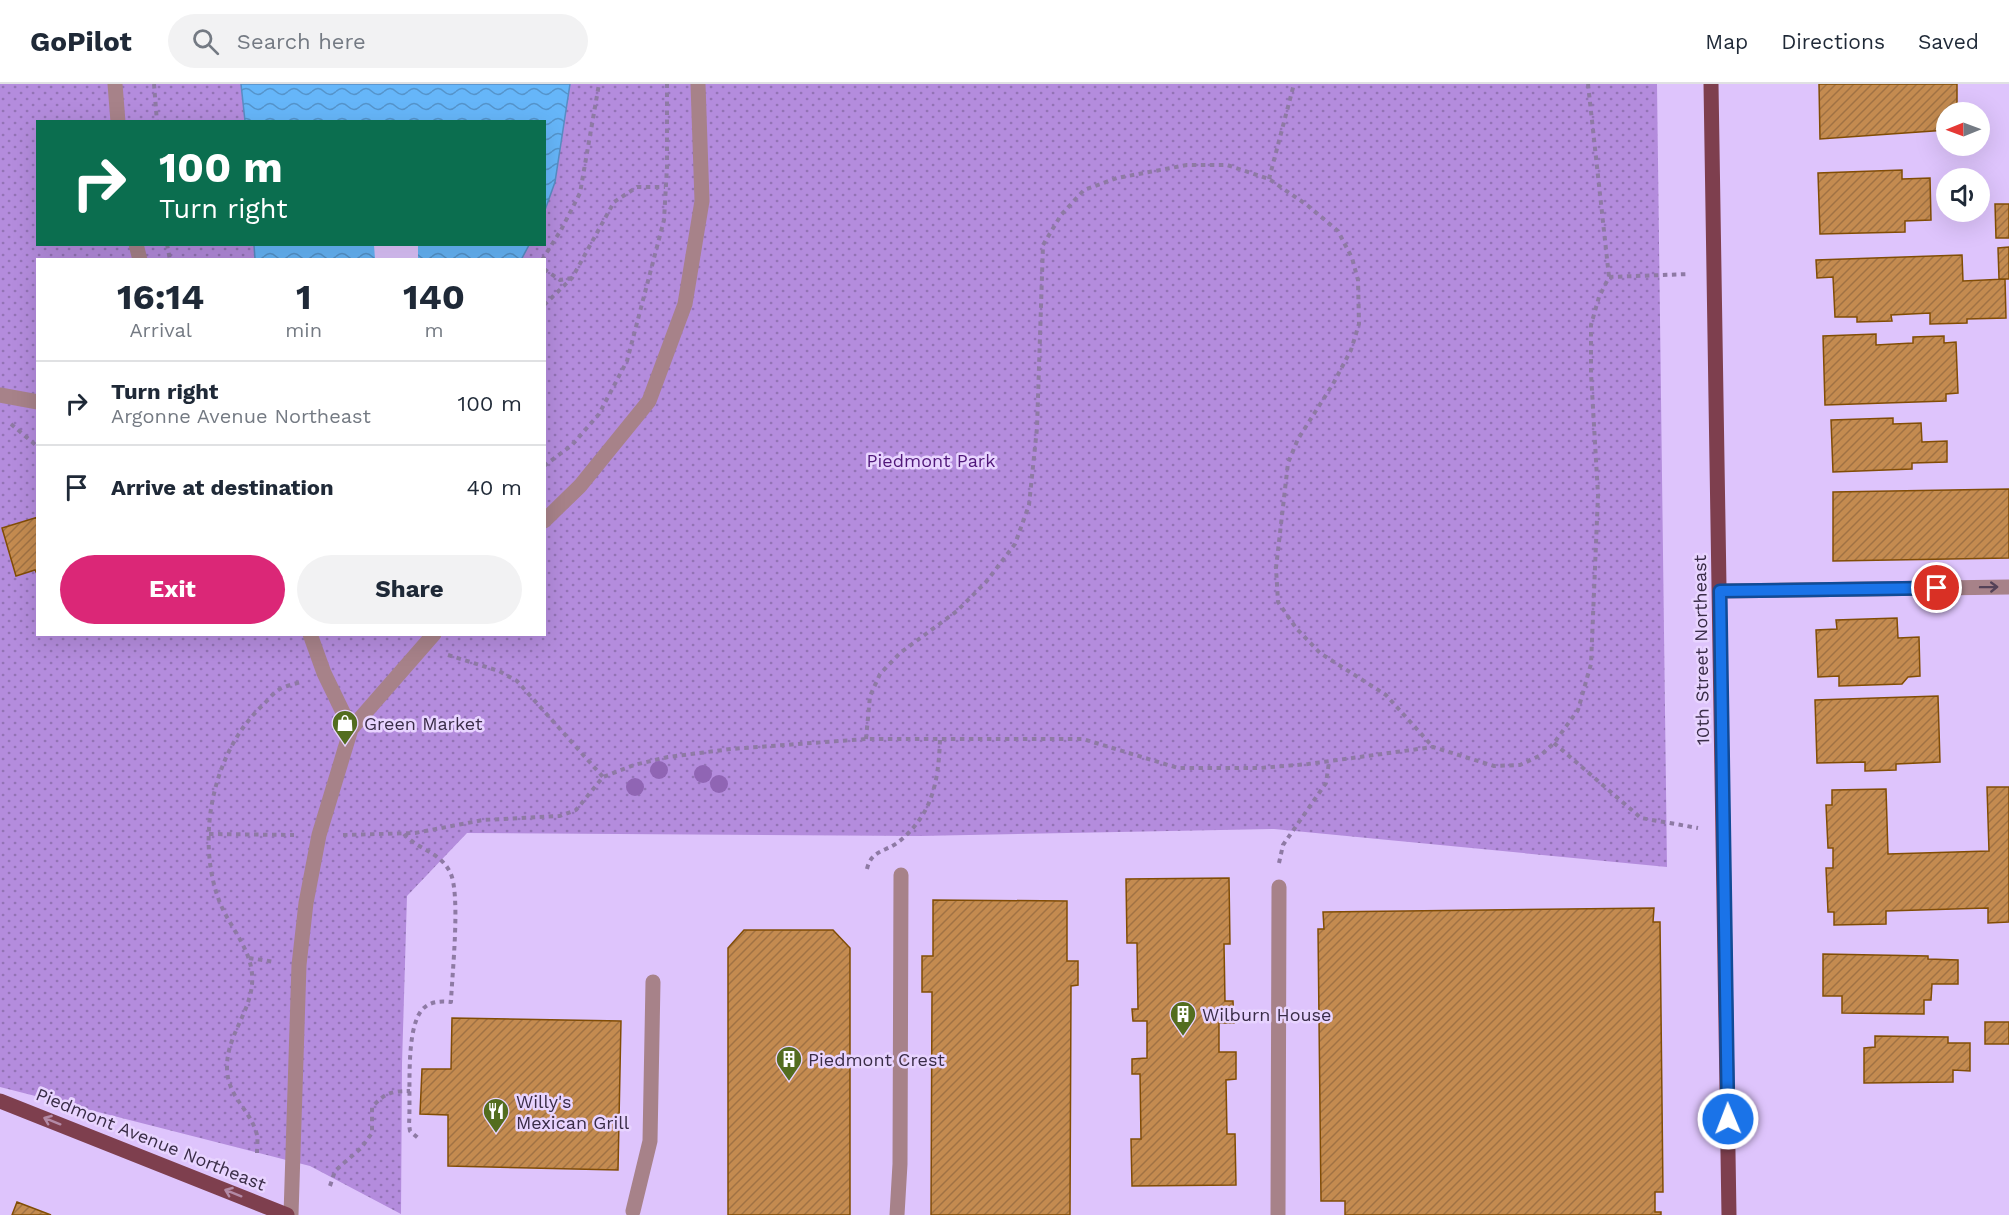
<!DOCTYPE html>
<style>
:root{--surface:#fff;--page:#f2f2f3;--text:#1f2937;--muted:#747a83;--line:#e0e1e3;--accent:#db2777}
body{margin:0;font-family:"Work Sans",sans-serif;background:var(--page);color:var(--text);height:100vh;display:flex;flex-direction:column;font-size:22px;white-space:nowrap}
*{box-sizing:border-box;margin:0}
p{font-size:20px;color:var(--muted)}
.icon{flex:none;width:33px;height:33px;fill:none;stroke:currentColor;stroke-width:2;stroke-linecap:round;stroke-linejoin:round}
.map{position:relative;flex:1;overflow:hidden}
.side{position:absolute;left:36px;top:174px;width:510px;height:378px;display:flex;flex-direction:column;background:var(--surface);border-radius:0px;box-shadow:0 6px 24px #0002}
.side>*{flex:none}
.banner{position:absolute;left:36px;top:36px;width:510px;height:126px;border-radius:0px;box-shadow:0 6px 24px #0002;background:#0b6e4f;color:#fff;overflow:hidden}
.needle{width:39px;rotate:269deg}
.tools{position:absolute;left:1936px;top:18px;display:grid;gap:12px}
.tools a{display:grid;place-items:center;width:54px;height:54px;border-radius:50%;background:var(--surface);box-shadow:0 6px 24px #0002;font-size:30px}
.pin{position:absolute;display:grid;place-items:center;width:51px;height:51px;color:#fff;margin:-26px;border:3px solid #fff;border-radius:50%;box-shadow:0 2px 6px #0007}
.me{position:absolute;width:66px;margin:-33px;rotate:359deg;stroke-linejoin:round;filter:drop-shadow(0 0 4px #0008)}
.turn{display:flex;align-items:center;gap:21px;height:126px;padding:0 24px;font-size:27px}
.turn .icon{width:78px;height:78px;stroke-width:2.5}
.turn b{display:block;font-size:42px;line-height:51px}
.eta{display:flex;justify-content:space-evenly;align-items:center;height:102px;text-align:center}
.eta b{font-size:36px;font-weight:700;line-height:42px}
.primary-button{display:flex;gap:12px;margin-top:auto;padding:12px 24px}
.primary-button a{flex:1;height:69px;border-radius:36px;background:var(--accent);color:#fff;font-size:24px;font-weight:700;line-height:69px;text-align:center}
.primary-button a+a{background:var(--page);color:var(--text)}
ul{padding:0;list-style:none}
li{display:flex;align-items:center;gap:18px;height:84px;padding:0 24px;border-top:2px solid var(--line)}
li div{flex:1}
li b{display:block;font-size:22px}
li em{font-style:normal}
header{display:flex;align-items:center;gap:36px;box-sizing:border-box;height:84px;padding:0 30px;background:var(--surface);border-bottom:2px solid var(--line)}
header strong{font-size:28px}
nav{display:flex;gap:33px;margin-inline-start:auto;font-size:21px}
.search{width:420px;height:54px;background:var(--page);display:flex;align-items:center;gap:15px;box-sizing:border-box;padding:0 21px;border-radius:33px;color:var(--muted);font-size:22px}
.map>svg:first-child{display:block}
</style>
<header>
<strong>GoPilot</strong>
<div class="search"><svg class="icon" aria-label="search" viewBox="0 0 24 24"><circle cx="10" cy="10" r="6"/><path d="M15 15l6 6"/></svg>Search here</div>
<nav><a>Map</a><a>Directions</a><a>Saved</a></nav>
</header>
<div class="map">
<svg width="2009" height="1131" viewBox="0 0 2009 1131">
<defs>
<pattern id="grass-dots" width="8" height="8" patternUnits="userSpaceOnUse" patternTransform="scale(1.5)"><rect width="8" height="8" fill="#b48cdd"/><path d="M2 2h.1M6 6h.1" fill="none" stroke="#9373b5" stroke-width="1.8" stroke-linecap="round"/></pattern>
<pattern id="water-waves" width="16" height="10" patternUnits="userSpaceOnUse" patternTransform="scale(1.5)"><rect width="16" height="10" fill="#66b6f9"/><path d="M0 5q4-4 8 0t8 0" fill="none" stroke="#5594cb"/></pattern>
<pattern id="building-hatch" width="6" height="6" patternUnits="userSpaceOnUse" patternTransform="scale(1.5)"><rect width="6" height="6" fill="#c48b50"/><path d="M-1 1l2-2M0 6l6-6M5 7l2-2" fill="none" stroke="#a07244"/></pattern>
</defs>
<rect width="100%" height="100%" fill="#dec4fc"/>
<path fill="url(#grass-dots)" fill-rule="evenodd" d="M 0,0 L 1657,0 L 1667,783 L 1274,745 L 920,752 L 467,749 L 407,812 L 402,980 L 401,1130 L 310,1082 L 0,1003 ZM 38,38 L 544,38 L 544,160 L 38,160 ZM 38,176 L 544,176 L 544,550 L 38,550 Z"/>
<path fill="url(#water-waves)" stroke="#588dc4" stroke-width="1.5" d="M 241,0 L 570,0 L 555,98 L 545,126 L 544,38 L 245,37 Z
M 254,161 L 529,161 L 521,176 L 255,175 Z"/>
<path fill="#dec4fc" d="M 374,161 L 418,161 L 418,175 L 375,175 Z"/>
<path fill="url(#building-hatch)" stroke="#814d06" stroke-width="1.5" d="M 1819,0 L 1957,0 L 1957,28 L 1947,28 L 1947,46 L 1820,55 Z
M 1902,86 L 1902,95 L 1930,94 L 1931,136 L 1905,137 L 1905,148 L 1820,150 L 1818,89 Z
M 1995,120 L 2009,120 L 2009,154 L 1996,154 Z
M 2009,163 L 2009,195 L 1999,195 L 1998,164 Z
M 1962,171 L 1963,197 L 2005,195 L 2006,234 L 1967,235 L 1967,239 L 1930,240 L 1930,229 L 1891,231 L 1892,237 L 1857,238 L 1857,233 L 1835,233 L 1833,193 L 1817,194 L 1816,176 Z
M 1876,250 L 1876,261 L 1913,259 L 1913,253 L 1944,252 L 1944,259 L 1956,258 L 1958,309 L 1946,310 L 1946,317 L 1825,321 L 1823,252 Z
M 1893,334 L 1893,340 L 1921,339 L 1922,358 L 1947,357 L 1947,378 L 1912,379 L 1912,385 L 1833,388 L 1831,336 Z
M 2009,405 L 2009,474 L 1833,477 L 1833,408 Z
M 38,433 L 38,492 L 35,486 L 16,492 L 2,444 Z
M 1897,534 L 1898,554 L 1919,553 L 1920,592 L 1908,593 L 1902,600 L 1839,602 L 1839,592 L 1818,593 L 1816,546 L 1837,545 L 1836,536 Z
M 1938,612 L 1940,678 L 1896,680 L 1896,686 L 1865,687 L 1865,678 L 1817,679 L 1815,616 Z
M 1987,703 L 2009,703 L 2009,838 L 1988,839 L 1988,824 L 1886,827 L 1886,840 L 1834,841 L 1834,828 L 1828,828 L 1826,784 L 1833,784 L 1833,764 L 1828,764 L 1826,721 L 1832,721 L 1832,706 L 1886,705 L 1888,770 L 1989,767 Z
M 1229,794 L 1230,860 L 1224,860 L 1225,917 L 1233,917 L 1234,939 L 1219,939 L 1219,968 L 1236,968 L 1236,995 L 1226,996 L 1227,1050 L 1235,1050 L 1236,1101 L 1132,1102 L 1131,1055 L 1141,1055 L 1140,990 L 1132,990 L 1132,975 L 1147,974 L 1147,937 L 1133,937 L 1132,925 L 1138,925 L 1137,859 L 1127,859 L 1126,795 Z
M 933,816 L 1067,817 L 1067,877 L 1078,877 L 1078,901 L 1071,902 L 1070,1131 L 931,1131 L 932,908 L 922,908 L 922,872 L 933,872 Z
M 1654,824 L 1653,838 L 1660,838 L 1663,1108 L 1655,1108 L 1655,1128 L 1661,1128 L 1661,1131 L 1345,1131 L 1345,1117 L 1321,1117 L 1318,845 L 1324,845 L 1323,828 Z
M 744,846 L 833,846 L 850,864 L 850,1131 L 728,1131 L 728,864 Z
M 1823,870 L 1928,872 L 1928,875 L 1958,876 L 1958,900 L 1932,900 L 1931,916 L 1924,916 L 1924,930 L 1842,929 L 1842,912 L 1823,912 Z
M 452,934 L 621,937 L 618,1086 L 448,1082 L 448,1031 L 420,1030 L 422,985 L 451,985 Z
M 1985,938 L 2009,938 L 2009,960 L 1985,960 Z
M 1875,952 L 1948,953 L 1948,959 L 1970,959 L 1970,987 L 1953,986 L 1953,998 L 1864,999 L 1864,964 L 1875,963 Z
M 17,1118 L 51,1131 L 12,1131 Z"/>
<g fill="none" stroke-linecap="round" stroke-linejoin="round">
<path stroke="#8e7aa4" stroke-width="4" stroke-dasharray="4.5 4.5" stroke-linecap="butt" d="M 154,0 L 157,38
M 1588,0 L 1609,193
M 1269,95 L 1294,0
M 167,160 L 170,176
M 542,176 L 561,146 L 580,109 L 599,0
M 544,185 L 560,196 L 572,194
M 544,221 L 572,194 L 614,118 L 637,103 L 665,103
M 11,340 L 38,363
M 544,382 L 572,361 L 599,330 L 627,277 L 664,136 L 667,83 L 667,0
M 448,571 L 499,587 L 517,597 L 603,693
M 866,655 L 870,612 L 880,590 L 900,569 L 957,527 L 986,498 L 1015,460 L 1029,421 L 1037,344 L 1043,161 L 1061,131 L 1084,106 L 1117,94 L 1187,81 L 1227,81 L 1269,95 L 1307,121 L 1338,147 L 1352,174 L 1358,196 L 1359,240 L 1351,266 L 1333,300 L 1298,355 L 1288,379 L 1276,484 L 1278,518 L 1296,544 L 1320,569 L 1386,611 L 1433,663
M 1554,659 L 1641,734 L 1698,744
M 209,750 L 294,751
M 404,750 C 418,766 439,767 450,788 C 461,809 452,890 451,918 C 440,917 429,917 421,927 C 405,949 411,1011 409,1040 L 410,1047 L 418,1054
M 343,751 L 415,749 L 483,736 L 560,732 L 576,726 L 603,693 L 634,681 L 668,673 L 731,665 L 866,655 L 1083,655 L 1178,684 L 1260,684 L 1308,680 L 1433,663 L 1494,682 L 1520,681 L 1541,671 L 1554,659 L 1578,626 L 1591,580 L 1598,411 L 1591,289 L 1591,241 L 1599,213 L 1609,193 L 1689,190
M 1279,779 L 1283,761 L 1326,699 L 1329,678
M 867,785 C 871,767 884,768 897,759 C 904,754 912,746 917,739 C 936,715 939,684 940,655
M 249,874 L 275,878
M 257,1069 C 257,1064 258,1056 257,1051 C 251,1026 228,1014 227,985 C 226,949 255,925 252,890 C 250,864 230,843 220,819 C 195,756 212,668 263,621 C 268,616 273,609 280,605 C 285,602 294,600 301,598
M 330,1102 L 335,1087 L 361,1064 L 372,1049 L 372,1023 C 385,1009 391,1007 410,1007"/>
<path stroke="#a78289" stroke-width="15" d="M 115,0 L 118,38
M 136,160 L 140,176
M 0,311 L 38,318
M 544,437 L 580,402 L 649,317 L 685,220 L 702,117 L 698,0
M 1720,507 L 2009,503
M 310,550 L 324,589 L 351,645
M 633,1127 L 650,1057 L 653,898
M 291,1131 L 299,881 L 306,819 L 319,751 L 351,645 L 434,550
M 897,1131 L 900,1080 L 901,791
M 1278,1131 L 1279,803"/>
<path stroke="#7e3f4e" stroke-width="15" d="M 1711,0 L 1729,1131
M 0,1017 L 287,1131"/>
</g>
<g fill="#9065b4">
<circle cx="659" cy="686" r="9"/>
<circle cx="703" cy="690" r="9"/>
<circle cx="719" cy="700" r="9"/>
<circle cx="635" cy="703" r="9"/>
</g>
<defs><path id="oneway-shaft" d="M-6 0H5M1.5-3L5.5 0L1.5 3" fill="none" stroke-width="1.6" stroke-linecap="round" stroke-linejoin="round" transform="scale(1.5)"/></defs>
<use stroke="#544258" href="#oneway-shaft" transform="translate(1989 503) rotate(-1)"/>
<g stroke="#b38aa6">
<use href="#oneway-shaft" transform="translate(52 1037) rotate(-158)"/>
<use href="#oneway-shaft" transform="translate(233 1109) rotate(-158)"/>
</g>
<g fill="none" stroke-linecap="round" stroke-linejoin="round">
<g stroke="#114b97" stroke-width="15">
<path id="route" d="M 1728,1035 L 1720,507 L 1937,504"/>
</g>
<use href="#route" stroke="#1a73e8" stroke-width="10"/>
</g>
<defs>
<g id="shop-pin" transform="scale(1.35)"><path d="M0 17L-7.5 6A9.5 9.5 0 1 1 7.5 6Z" fill="#536d1f" stroke="#e8d4ff"/><path d="M-5-2.5h2.3a2.7 3.5 0 0 1 5.4 0H5L5.5 6h-11ZM-1.5-2.5h3a1.5 2.3 0 0 0-3 0Z" fill="#fff"/></g>
<g id="building-pin" transform="scale(1.35)"><path d="M0 17L-7.5 6A9.5 9.5 0 1 1 7.5 6Z" fill="#536d1f" stroke="#e8d4ff"/><path d="M-4-6H4V6H1V3H-1V6H-4ZM-2.5-4.3h1.7v1.8h-1.7ZM.8-4.3h1.7v1.8H.8ZM-2.5-1h1.7V.8h-1.7ZM.8-1h1.7V.8H.8Z" fill="#fff"/></g>
<g id="restaurant-pin" transform="scale(1.35)"><path d="M0 17L-7.5 6A9.5 9.5 0 1 1 7.5 6Z" fill="#536d1f" stroke="#e8d4ff"/><path d="M-5-6h1v4h1v-4h1v4h1v-4h1v5L-1.5 .5V6h-2V.5L-5-1ZM5-6V6H3V1.5H1.5Q1.5-4 5-6Z" fill="#fff"/></g>
</defs>
<g fill-rule="evenodd">
<use href="#shop-pin" x="345" y="639"/>
<use href="#building-pin" x="1183" y="930"/>
<use href="#building-pin" x="789" y="975"/>
<use href="#restaurant-pin" x="496" y="1027"/>
</g>
<g text-anchor="middle" dominant-baseline="central" stroke-width="5" stroke-linejoin="round" paint-order="stroke">
<g font-size="18" fill="#501779" stroke="#e8d4ff">
<text x="931" y="376">Piedmont Park</text>
</g>
<g font-size="18" fill="#392c47" stroke="#e8d4ff">
<text transform="translate(1701 566) rotate(-91)">10th Street Northeast</text>
<text transform="translate(151 1055) rotate(22)">Piedmont Avenue Northeast</text>
</g>
<g font-size="18" fill="#392c47" stroke="#e8d4ff" text-anchor="start">
<text x="364" y="639">Green Market</text>
<text x="1202" y="930">Wilburn House</text>
<text x="808" y="975">Piedmont Crest</text>
<text x="516" y="1017">Willy's<tspan x="516" dy="21">Mexican Grill</tspan></text>
</g>
</g>
</svg>
<div class="tools">
<a><svg class="needle" viewBox="-14 -14 28 28"><path d="M0-13l5 13h-10z" fill="#e53935"/><path d="M0 13l5-13h-10z" fill="#747a83"/></svg></a>
<a><svg class="icon" aria-label="sound" viewBox="0 0 24 24"><path d="M4 9h4l5-4v14l-5-4H4zM17 9q2 3 0 6"/></svg></a>
</div>
<div class="pin" style="left:1937px;top:504px;background:#d93025"><svg class="icon" aria-label="arrive" viewBox="0 0 24 24"><path d="M6 21V4h12l-3 4 3 4H6"/></svg></div>
<svg class="me" style="left:1728px;top:1035px" viewBox="-20 -20 40 40"><circle r="17" fill="#1a73e8" stroke="#fff" stroke-width="3"/><path d="M0-11L8 9 0 5-8 9z" fill="#fff"/></svg>
<div class="banner">
<div class="turn"><svg class="icon" aria-label="right" viewBox="0 0 24 24"><path d="M7 20v-9h11M14 6l5 5-5 5"/></svg><div><b>100 m</b>Turn right</div></div>
</div>
<section class="side">
<div class="eta">
<div><b>16:14</b><p>Arrival</p></div>
<div><b>1</b><p>min</p></div>
<div><b>140</b><p>m</p></div>
</div>
<ul>
<li><svg class="icon" aria-label="right" viewBox="0 0 24 24"><path d="M7 20v-9h11M14 6l5 5-5 5"/></svg><div><b>Turn right</b><p>Argonne Avenue Northeast</p></div><em>100 m</em></li>
<li><svg class="icon" aria-label="arrive" viewBox="0 0 24 24"><path d="M6 21V4h12l-3 4 3 4H6"/></svg><div><b>Arrive at destination</b></div><em>40 m</em></li>
</ul>
<div class="primary-button"><a>Exit</a><a>Share</a></div>
</section>
</div>
